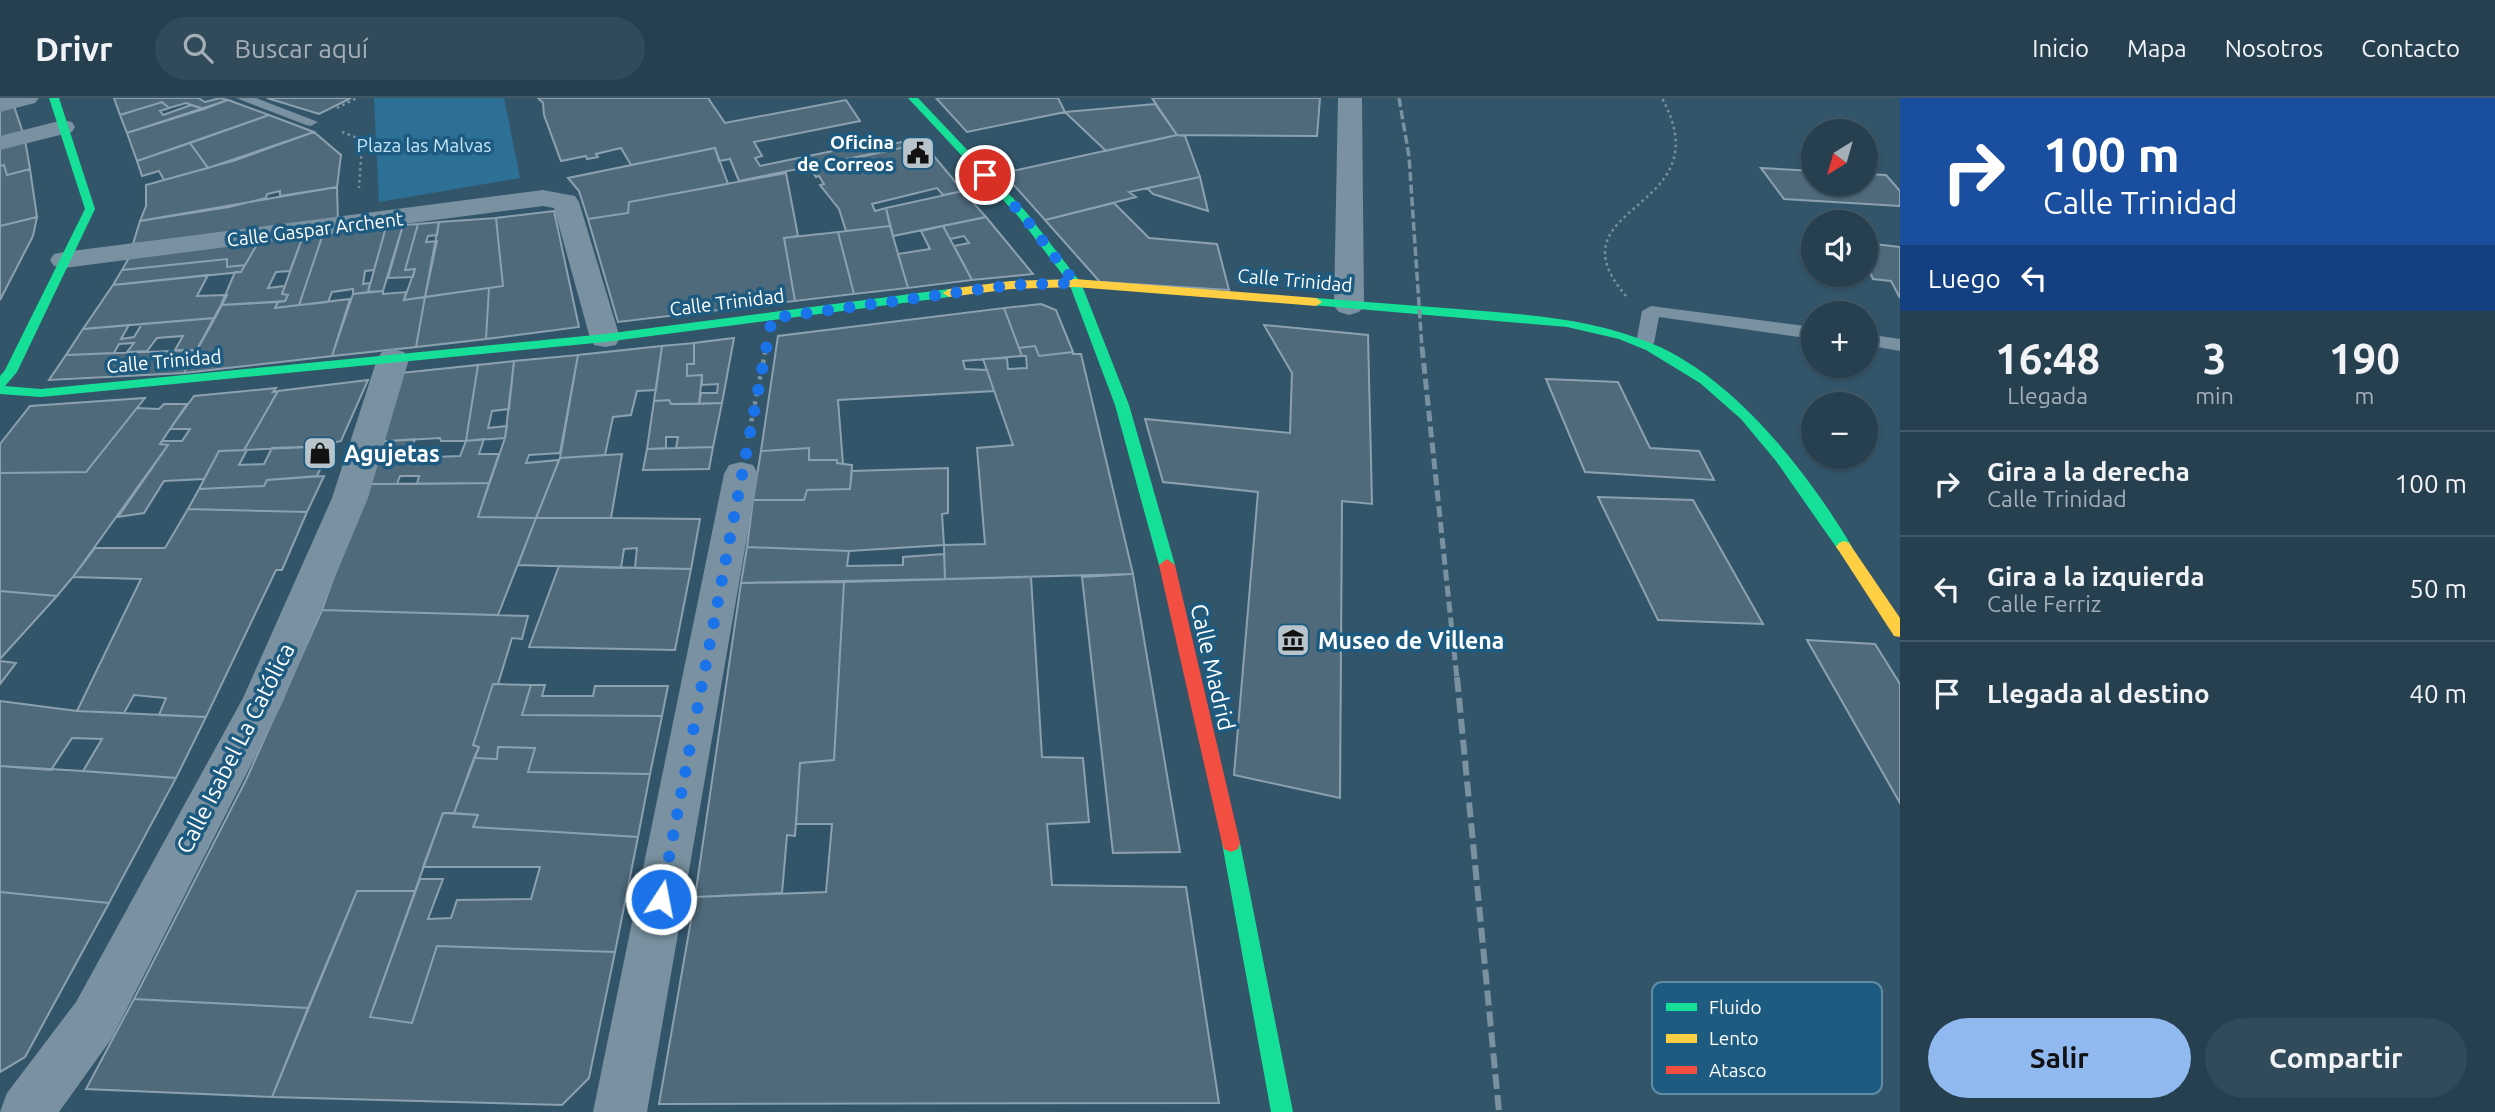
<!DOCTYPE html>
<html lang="es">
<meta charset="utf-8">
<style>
:root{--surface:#264050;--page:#324b5a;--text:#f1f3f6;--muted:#a4afb7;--line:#425967;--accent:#90b9f0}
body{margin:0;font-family:Ubuntu,sans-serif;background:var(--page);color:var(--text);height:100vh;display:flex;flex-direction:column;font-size:26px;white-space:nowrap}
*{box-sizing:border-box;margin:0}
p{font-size:23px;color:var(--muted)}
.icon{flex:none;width:38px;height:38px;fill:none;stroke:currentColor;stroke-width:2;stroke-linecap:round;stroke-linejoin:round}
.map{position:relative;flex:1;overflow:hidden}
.panel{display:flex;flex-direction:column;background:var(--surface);width:595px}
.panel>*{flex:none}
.hud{background:#1a4fa0;color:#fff;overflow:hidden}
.needle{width:46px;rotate:217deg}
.tools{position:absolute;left:1801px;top:21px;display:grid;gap:14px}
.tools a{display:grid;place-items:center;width:77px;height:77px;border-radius:50%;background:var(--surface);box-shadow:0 2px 5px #0004,0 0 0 2px var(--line);font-size:35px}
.pin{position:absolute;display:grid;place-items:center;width:60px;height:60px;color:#fff;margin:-30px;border:4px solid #fff;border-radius:50%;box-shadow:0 2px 7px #0007}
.me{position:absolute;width:77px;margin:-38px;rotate:11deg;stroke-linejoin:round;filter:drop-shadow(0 0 5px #0008)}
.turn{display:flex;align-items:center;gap:24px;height:147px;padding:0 28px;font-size:32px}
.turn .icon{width:91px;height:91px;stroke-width:2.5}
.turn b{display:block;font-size:49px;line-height:60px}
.then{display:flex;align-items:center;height:66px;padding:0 28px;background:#0003;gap:14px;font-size:26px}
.eta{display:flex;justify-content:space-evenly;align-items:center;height:119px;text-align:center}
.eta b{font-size:42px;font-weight:700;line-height:49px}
.primary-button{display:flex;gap:14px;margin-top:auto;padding:14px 28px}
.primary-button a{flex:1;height:80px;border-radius:42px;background:var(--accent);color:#111;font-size:28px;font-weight:700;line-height:80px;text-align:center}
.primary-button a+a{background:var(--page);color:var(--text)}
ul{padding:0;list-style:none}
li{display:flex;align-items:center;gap:21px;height:105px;padding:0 28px;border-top:2px solid var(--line)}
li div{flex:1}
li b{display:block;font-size:26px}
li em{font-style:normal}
header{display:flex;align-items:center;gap:42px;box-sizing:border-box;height:98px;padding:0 35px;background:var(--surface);border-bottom:2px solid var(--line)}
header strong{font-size:33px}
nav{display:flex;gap:38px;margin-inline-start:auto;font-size:24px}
.search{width:490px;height:63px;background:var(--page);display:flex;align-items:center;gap:18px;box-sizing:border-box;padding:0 24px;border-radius:38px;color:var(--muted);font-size:26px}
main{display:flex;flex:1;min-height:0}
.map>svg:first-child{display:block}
</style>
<header>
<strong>Drivr</strong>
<div class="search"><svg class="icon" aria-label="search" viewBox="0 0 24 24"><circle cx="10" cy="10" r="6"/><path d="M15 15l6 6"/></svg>Buscar aquí</div>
<nav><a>Inicio</a><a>Mapa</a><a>Nosotros</a><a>Contacto</a></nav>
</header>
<main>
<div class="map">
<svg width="1900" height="1014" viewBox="0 0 1900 1014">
<rect width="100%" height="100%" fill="#33556a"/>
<path fill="#2d7096" d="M 374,0 L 504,0 L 520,80 L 379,104 Z"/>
<path fill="#4f6a7b" stroke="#8ca1af" stroke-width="2" d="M 114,0 L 198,0 L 205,4 L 220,0 L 228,2 L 204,11 L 186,5 L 169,10 L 162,4 L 120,17 Z
M 267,0 L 351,0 L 319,16 Z
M 538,0 L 708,0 L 725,25 L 846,2 L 860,23 L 754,44 L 762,58 L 755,60 L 760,68 L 862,47 L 860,44 L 880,41 L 884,47 L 902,44 L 905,49 L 739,83 L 730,61 L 719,63 L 715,50 L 631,67 L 621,50 L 596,56 L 598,59 L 587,61 L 586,58 L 561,63 L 544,17 L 543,5 Z
M 936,0 L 1058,0 L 1065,14 L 967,34 Z
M 1152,0 L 1320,0 L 1317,38 L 1177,37 Z
M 228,2 L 269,17 L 137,63 L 127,35 Z
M 162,4 L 169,10 L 160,13 L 163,17 L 191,7 L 204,11 L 127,35 L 120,17 Z
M 13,5 L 24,38 L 0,44 L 0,9 Z
M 1155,6 L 1177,37 L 1106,53 L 1065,14 Z
M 269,17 L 314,34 L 208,70 L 190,45 Z
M 314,34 L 341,57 L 337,89 L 280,98 L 280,93 L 267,96 L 266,100 L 229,109 L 140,123 L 146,108 L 146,87 L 236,62 Z
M 1177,37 L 1185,38 L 1200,79 L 1129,94 L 1136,99 L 1045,122 L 1003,75 Z
M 25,42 L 30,71 L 7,77 L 4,67 L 0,68 L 0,49 Z
M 190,45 L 208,70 L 164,82 L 159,73 L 142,78 L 137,63 Z
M 923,45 L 963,93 L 943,97 L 937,90 L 872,106 L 875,113 L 886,110 L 890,128 L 846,133 L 839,111 L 820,87 L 824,86 L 819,78 L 816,79 L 810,70 Z
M 715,50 L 728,86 L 629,104 L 628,115 L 588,121 L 579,93 L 568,80 Z
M 4,67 L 7,77 L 30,71 L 37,119 L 0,128 L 0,68 Z
M 1761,70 L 1813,73 L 1813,86 L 1866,86 L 1866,76 L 1886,77 L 1900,93 L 1900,108 L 1784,101 Z
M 786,75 L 798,138 L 784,140 L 795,203 L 618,224 L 588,121 L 628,115 L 629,104 Z
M 1200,79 L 1208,113 L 1153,96 L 1147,90 Z
M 337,89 L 338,126 L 133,146 L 140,123 Z
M 963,93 L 986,119 L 893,138 L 886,110 Z
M 1114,105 L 1149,140 L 1217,146 L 1229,192 L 1100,184 L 1045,122 Z
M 554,113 L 579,229 L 486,241 L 489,190 L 503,188 L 496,120 Z
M 37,119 L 33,138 L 0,202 L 0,128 Z
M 986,119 L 1033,176 L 972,182 L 954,148 L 969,145 L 964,138 L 950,141 L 943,128 Z
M 496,120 L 503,188 L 425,199 L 439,124 Z
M 439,124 L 437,137 L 428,138 L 426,144 L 437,143 L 425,199 L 404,202 L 415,171 L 405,172 L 418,126 Z
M 418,126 L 405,172 L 415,171 L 413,179 L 388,180 L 403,127 Z
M 403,127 L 383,193 L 368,194 L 386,129 Z
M 890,128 L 908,190 L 854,196 L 838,134 Z
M 943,128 L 972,182 L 908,190 L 898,156 L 930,151 L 921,133 Z
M 386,129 L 374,172 L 365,173 L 363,186 L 370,185 L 368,194 L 353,196 L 353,191 L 332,194 L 328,204 L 299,207 L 323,136 Z
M 838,134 L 854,196 L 795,203 L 784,140 Z
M 323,136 L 299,207 L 275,210 L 278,204 L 285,203 L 288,197 L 282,196 L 303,138 Z
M 303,138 L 290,173 L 276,174 L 268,190 L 285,188 L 282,196 L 288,197 L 285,203 L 221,207 L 235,174 L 241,174 L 259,143 Z
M 259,143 L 245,167 L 227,169 L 227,161 L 122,172 L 131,156 Z
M 1866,145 L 1900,149 L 1900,200 L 1891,183 L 1873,181 L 1866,166 Z
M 227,161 L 227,169 L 245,167 L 241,174 L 113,187 L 122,172 Z
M 208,177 L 197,198 L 227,197 L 215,220 L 83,231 L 113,187 Z
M 489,190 L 486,241 L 416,249 L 425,199 Z
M 383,193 L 383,196 L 406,194 L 404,202 L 425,199 L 416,249 L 332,258 L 353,196 Z
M 350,201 L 332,258 L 184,275 L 221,207 L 278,204 L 275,210 Z
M 1041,206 L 1056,212 L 1073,254 L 1039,258 L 1035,248 L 1019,250 L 1004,210 Z
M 1004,210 L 1022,258 L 963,263 L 965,271 L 987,272 L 994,293 L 838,302 L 843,366 L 837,365 L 837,362 L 809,362 L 809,350 L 761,353 L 778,238 Z
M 215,220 L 197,252 L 175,252 L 183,238 L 157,240 L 147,253 L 127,254 L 134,245 L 119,246 L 114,255 L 66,257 L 83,231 L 129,227 L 121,241 L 134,239 L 142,226 Z
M 1264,227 L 1368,237 L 1372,406 L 1342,403 L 1340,700 L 1234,677 L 1258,394 L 1163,384 L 1145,321 L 1290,335 L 1292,275 Z
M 734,240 L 722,305 L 699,306 L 701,295 L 717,295 L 718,286 L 702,287 L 702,277 L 687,278 L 687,266 L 694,266 L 694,245 Z
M 694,245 L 694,266 L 687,266 L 687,278 L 702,277 L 699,306 L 671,306 L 669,302 L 654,303 L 662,248 Z
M 662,248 L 656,292 L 637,293 L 631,317 L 613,319 L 605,357 L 560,360 L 578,257 Z
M 1035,248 L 1039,258 L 1073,254 L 1073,256 L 1081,256 L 1133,476 L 945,481 L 944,447 L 985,446 L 977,350 L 1013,347 L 983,261 L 1007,260 L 1008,271 L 1027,270 L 1026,258 L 1022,258 L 1019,250 Z
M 197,252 L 184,275 L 49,282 L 66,257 Z
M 578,257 L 560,355 L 529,357 L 526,365 L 559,362 L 536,420 L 478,419 L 505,340 L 514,263 Z
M 514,263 L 509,311 L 492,313 L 488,330 L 507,328 L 505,340 L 466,343 L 478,267 Z
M 478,267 L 466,343 L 441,343 L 440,340 L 374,344 L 401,275 Z
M 1546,281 L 1618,284 L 1650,350 L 1699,353 L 1714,382 L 1585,374 Z
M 368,282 L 341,343 L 332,345 L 331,348 L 244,352 L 278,293 Z
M 276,290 L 273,294 L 278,293 L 244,352 L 219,353 L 204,381 L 164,383 L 144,415 L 118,419 L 168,347 L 160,346 L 162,343 L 182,343 L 190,331 L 170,331 L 194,298 Z
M 145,300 L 86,374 L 0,375 L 0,346 L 30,308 Z
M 669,302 L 671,306 L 722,305 L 713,349 L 676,350 L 678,339 L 666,339 L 666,350 L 647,351 L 654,303 Z
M 164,306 L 187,306 L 160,346 L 168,347 L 73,479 L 57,498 L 0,493 L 0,375 L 86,374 L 137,310 L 159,311 Z
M 415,341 L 407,360 L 460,358 L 466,343 L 484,341 L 479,356 L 499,356 L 489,385 L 417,386 L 419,378 L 400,378 L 397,386 L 358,386 L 374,344 Z
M 331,348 L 317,378 L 267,382 L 264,388 L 199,391 L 219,353 L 247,352 L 239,367 L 264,366 L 272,350 Z
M 713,349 L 709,371 L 643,372 L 647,351 Z
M 809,350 L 809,362 L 837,362 L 837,365 L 852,367 L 850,391 L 807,392 L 804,402 L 753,402 L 761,353 Z
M 622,356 L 611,420 L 536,420 L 560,360 Z
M 948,370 L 948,415 L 942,416 L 944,447 L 849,453 L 747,449 L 753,402 L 804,402 L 807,392 L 850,391 L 852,373 Z
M 324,378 L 307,414 L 188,411 L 199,391 L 264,388 L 267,382 Z
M 489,385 L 478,419 L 536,420 L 498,517 L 322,512 L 367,386 Z
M 1598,399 L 1693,402 L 1763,526 L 1658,522 Z
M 188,411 L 307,414 L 282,472 L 276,472 L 206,619 L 159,617 L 166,600 L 134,597 L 124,615 L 77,613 L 141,481 L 73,479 L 95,450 L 165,450 Z
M 536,420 L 611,420 L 700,421 L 691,471 L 635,470 L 637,450 L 624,451 L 621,470 L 518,467 Z
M 747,449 L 849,453 L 847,468 L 903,467 L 903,459 L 944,456 L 945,481 L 741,485 Z
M 559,468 L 691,471 L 675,552 L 529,549 Z
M 1133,476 L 1180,754 L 1113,755 L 1082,479 Z
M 1031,479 L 1042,659 L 1083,660 L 1089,724 L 1047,726 L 1052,787 L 1186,789 L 1219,1005 L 659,1006 L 695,799 L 826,794 L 832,726 L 796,726 L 800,665 L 834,662 L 844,484 Z
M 844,484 L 834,662 L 800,665 L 795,738 L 787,737 L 782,795 L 695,799 L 741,485 Z
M 0,493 L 57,498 L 0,561 Z
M 322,512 L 528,518 L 522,541 L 512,540 L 498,586 L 493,586 L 473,647 L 479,649 L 454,715 L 443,715 L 415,793 L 357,793 L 308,910 L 134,901 L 246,682 Z
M 1807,542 L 1875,546 L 1900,586 L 1900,705 Z
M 0,563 L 16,565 L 0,586 Z
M 493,586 L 531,587 L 522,617 L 662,618 L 650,676 L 528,674 L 535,650 L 498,649 L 497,661 L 474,660 L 479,649 L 473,647 Z
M 531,587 L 545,587 L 542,598 L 593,598 L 595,588 L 668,588 L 662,618 L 522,617 Z
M 0,603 L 77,613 L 206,619 L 176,680 L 83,673 L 102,641 L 72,640 L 51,672 L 0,668 Z
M 498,649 L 535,650 L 528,674 L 650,676 L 638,739 L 473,729 L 478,717 L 454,715 L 474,660 L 497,661 Z
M 0,668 L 83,673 L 176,680 L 109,805 L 0,794 Z
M 443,715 L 478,717 L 473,729 L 638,739 L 615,854 L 437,848 L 412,925 L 370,919 L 420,781 L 443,781 L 428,821 L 451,820 L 457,802 L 531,801 L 540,769 L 423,769 Z
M 357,793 L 415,793 L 370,919 L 412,925 L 437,848 L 615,854 L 589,980 L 562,1007 L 272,999 Z
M 0,794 L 109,805 L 25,959 L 0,974 Z
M 134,901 L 308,910 L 272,999 L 86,991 Z"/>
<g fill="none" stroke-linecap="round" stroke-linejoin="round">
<path stroke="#7991a0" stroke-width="2.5" stroke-dasharray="2.5 3.5" stroke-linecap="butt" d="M 337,10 L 357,0
M 342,34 L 355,39 L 362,46 L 359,90
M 1626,198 C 1546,104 1725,116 1662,0"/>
<path stroke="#7991a0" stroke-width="4.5" stroke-dasharray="3.5 5" stroke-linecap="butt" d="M 748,340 L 765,255"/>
<path fill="#7991a0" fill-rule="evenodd" d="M 236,0 L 256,0 L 318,24 L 311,28 L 306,27 Z
M 1651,208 L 1813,229 L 1813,241 L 1659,219 L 1654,245 L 1645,251 L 1636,245 L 1642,213 Z
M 1866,236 L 1900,241 L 1900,253 L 1866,247 Z"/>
<path fill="#7991a0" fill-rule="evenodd" d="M 0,0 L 39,0 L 35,5 L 0,14 Z
M 1338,0 L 1362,0 L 1364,208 L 1359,214 L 1349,217 L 1339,214 L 1334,208 Z
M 63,22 L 72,24 L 75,29 L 72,34 L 0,52 L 0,38 Z
M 543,92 L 575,98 L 579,104 L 620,240 L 616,247 L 605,249 L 594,247 L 590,240 L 554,110 L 543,108 L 64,170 L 54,168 L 50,162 L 54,156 L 64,154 Z
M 393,251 L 404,254 L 409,261 L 368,400 L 282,606 L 112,940 L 59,1014 L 0,1014 L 7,995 L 76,904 L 243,600 L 332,400 L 377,261 L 382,254 Z
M 741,364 L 753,367 L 758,376 L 647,1014 L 593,1014 L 724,376 L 729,367 Z"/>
<path fill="#16e098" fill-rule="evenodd" d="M 49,0 L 59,0 L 95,111 L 17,274 L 5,288 L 41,291 L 605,236 L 949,191 L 955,195 L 949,199 L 605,244 L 41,299 L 0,296 L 0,278 L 5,272 L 85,111 Z
M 908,0 L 918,0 L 1026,114 L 1081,185 L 1129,307 L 1175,467 L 1172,471 L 1162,471 L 1159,467 L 1115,307 L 1069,185 L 1018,118 Z
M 1316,200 C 1367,204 1419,208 1470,212 C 1532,217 1595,221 1653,246 C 1734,280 1808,374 1852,449 L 1849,453 L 1839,453 L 1776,363 L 1741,321 L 1700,285 L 1646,252 L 1619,241 L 1567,229 L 1312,207 L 1312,201 Z
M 1231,736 L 1238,739 L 1240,745 L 1293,1014 L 1271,1014 L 1222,745 L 1224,739 Z"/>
<path fill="#ffcf43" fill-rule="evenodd" d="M 1075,181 L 1316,200 L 1322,204 L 1316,208 L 1075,189 L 1011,191 L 949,199 L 943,195 L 949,191 L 1011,183 Z
M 1844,443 L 1849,445 L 1900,520 L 1900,539 L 1894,538 L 1839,453 L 1836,449 L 1839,445 Z"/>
<path fill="#f24e42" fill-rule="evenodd" d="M 1167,461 L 1175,467 L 1240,745 L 1238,751 L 1231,754 L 1224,751 L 1222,745 L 1159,467 Z"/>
<path stroke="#7a91a0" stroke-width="3.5" stroke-dasharray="9 3.5" stroke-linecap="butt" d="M 1399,0 L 1409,58 L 1422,251"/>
<path stroke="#7a91a0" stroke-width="5" stroke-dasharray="11 5" stroke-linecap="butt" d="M 1422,249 L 1457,581"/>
<path stroke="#7a91a0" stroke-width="6" stroke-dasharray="15 6" stroke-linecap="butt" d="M 1457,579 L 1499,1014"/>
</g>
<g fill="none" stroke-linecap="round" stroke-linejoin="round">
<path stroke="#1a73e8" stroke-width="12" stroke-dasharray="0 21.6" d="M 661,801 L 772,220 L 1011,187 L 1075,185 L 1022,116 L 985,77"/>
</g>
<defs>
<g id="civic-square" transform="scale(1.75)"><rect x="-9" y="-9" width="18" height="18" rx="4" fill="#b8c4cb" stroke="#1d5b80"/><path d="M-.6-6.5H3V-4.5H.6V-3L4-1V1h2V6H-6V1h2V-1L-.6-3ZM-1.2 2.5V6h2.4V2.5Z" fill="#111"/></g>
<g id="shop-square" transform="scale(1.75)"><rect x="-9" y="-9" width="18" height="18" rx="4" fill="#b8c4cb" stroke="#1d5b80"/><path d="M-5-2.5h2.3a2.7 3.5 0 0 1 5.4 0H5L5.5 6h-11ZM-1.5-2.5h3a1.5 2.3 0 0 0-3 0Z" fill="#111"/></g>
<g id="museum-square" transform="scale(1.75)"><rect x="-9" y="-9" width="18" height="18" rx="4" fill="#b8c4cb" stroke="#1d5b80"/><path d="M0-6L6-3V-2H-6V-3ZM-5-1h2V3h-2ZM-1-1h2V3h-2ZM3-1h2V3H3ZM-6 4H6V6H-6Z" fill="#111"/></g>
</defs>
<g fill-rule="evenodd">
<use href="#civic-square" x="918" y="55"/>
<use href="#shop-square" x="320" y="355"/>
<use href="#museum-square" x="1293" y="542"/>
</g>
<g text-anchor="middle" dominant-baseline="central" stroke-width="7" stroke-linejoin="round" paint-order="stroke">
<g font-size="19" font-weight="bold" fill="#fff" stroke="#1d5b80" text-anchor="end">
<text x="894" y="44">Oficina<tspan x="894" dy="22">de Correos</tspan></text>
</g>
<g font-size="19" fill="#c5e5f7" stroke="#1d5b80">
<text x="424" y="47">Plaza las Malvas</text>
</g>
<g font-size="19" fill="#fff" stroke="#1d5b80">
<text transform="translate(315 131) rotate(-7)">Calle Gaspar Archent</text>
<text transform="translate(1295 182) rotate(5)">Calle Trinidad</text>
<text transform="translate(727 204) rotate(-7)">Calle Trinidad</text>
<text transform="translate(164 263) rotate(-5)">Calle Trinidad</text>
</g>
<g font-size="23" font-weight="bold" fill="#fff" stroke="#1d5b80" text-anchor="start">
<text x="344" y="355">Agujetas</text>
<text x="1318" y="542">Museo de Villena</text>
</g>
<g font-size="23" fill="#fff" stroke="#1d5b80">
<text transform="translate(1213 569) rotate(77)">Calle Madrid</text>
<text transform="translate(235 650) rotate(-63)">Calle Isabel La Católica</text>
</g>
</g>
<rect x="1652" y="884" width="230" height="112" rx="10" fill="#1d5b80" stroke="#618ca6" stroke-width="2"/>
<rect x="1666" y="905" width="31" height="8" fill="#16e098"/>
<rect x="1666" y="936" width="31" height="9" fill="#ffcf43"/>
<rect x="1666" y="968" width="31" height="8" fill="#f24e42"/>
<g font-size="19" fill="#fff">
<text x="1709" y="916">Fluido</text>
<text x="1709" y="947">Lento</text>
<text x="1709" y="979">Atasco</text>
</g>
</svg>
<div class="tools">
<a><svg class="needle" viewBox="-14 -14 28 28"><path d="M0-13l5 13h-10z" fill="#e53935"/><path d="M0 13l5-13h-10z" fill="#a4afb7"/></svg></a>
<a><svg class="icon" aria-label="sound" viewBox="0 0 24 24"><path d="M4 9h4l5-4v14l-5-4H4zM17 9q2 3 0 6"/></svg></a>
<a>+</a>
<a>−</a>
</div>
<div class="pin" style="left:985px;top:77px;background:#d93025"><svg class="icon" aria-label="arrive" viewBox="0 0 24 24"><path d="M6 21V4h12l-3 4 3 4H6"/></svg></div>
<svg class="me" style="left:661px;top:801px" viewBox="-20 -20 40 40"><circle r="17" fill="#1a73e8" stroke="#fff" stroke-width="3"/><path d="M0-11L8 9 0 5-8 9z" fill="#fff"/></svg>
</div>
<section class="panel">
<div class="hud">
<div class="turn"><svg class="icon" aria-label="right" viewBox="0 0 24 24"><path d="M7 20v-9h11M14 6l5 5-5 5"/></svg><div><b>100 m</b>Calle Trinidad</div></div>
<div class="then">Luego<svg class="icon" aria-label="left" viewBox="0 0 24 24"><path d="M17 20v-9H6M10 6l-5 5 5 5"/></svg></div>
</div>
<div class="eta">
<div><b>16:48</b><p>Llegada</p></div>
<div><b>3</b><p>min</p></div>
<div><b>190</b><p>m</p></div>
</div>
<ul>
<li><svg class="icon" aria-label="right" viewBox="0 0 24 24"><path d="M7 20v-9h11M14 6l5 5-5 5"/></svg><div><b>Gira a la derecha</b><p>Calle Trinidad</p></div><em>100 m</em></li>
<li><svg class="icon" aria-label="left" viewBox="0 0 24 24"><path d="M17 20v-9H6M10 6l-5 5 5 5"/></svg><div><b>Gira a la izquierda</b><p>Calle Ferriz</p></div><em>50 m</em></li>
<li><svg class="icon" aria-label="arrive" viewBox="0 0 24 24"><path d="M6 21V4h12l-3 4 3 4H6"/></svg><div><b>Llegada al destino</b></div><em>40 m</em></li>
</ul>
<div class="primary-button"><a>Salir</a><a>Compartir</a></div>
</section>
</main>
